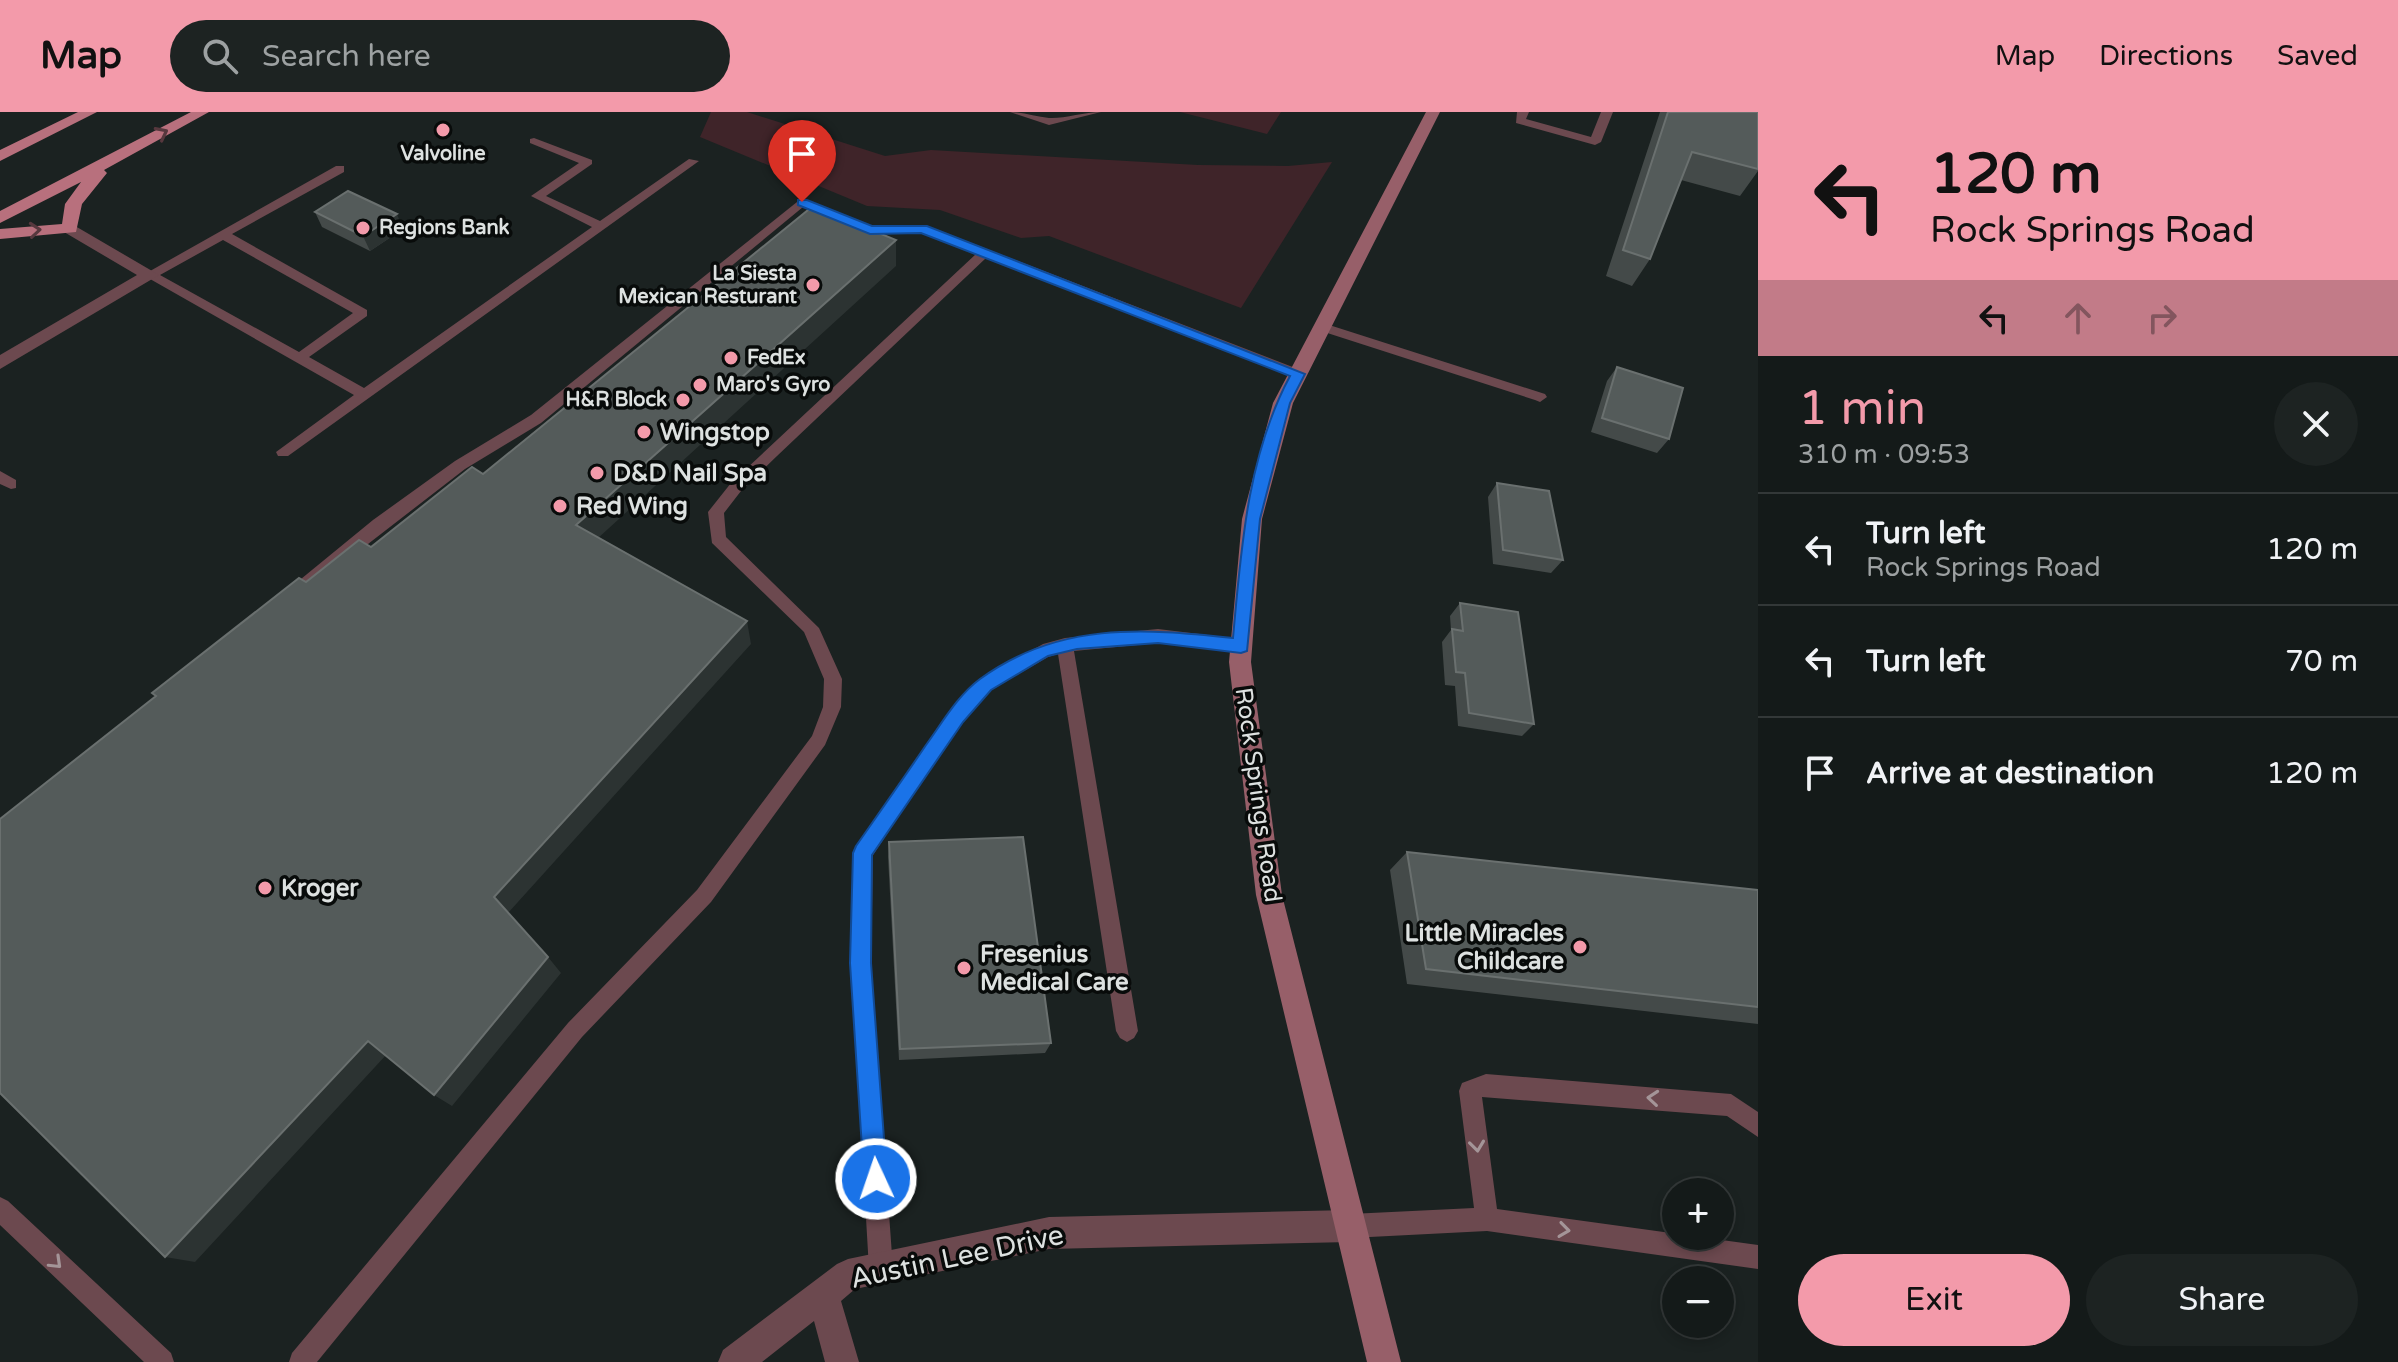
<!DOCTYPE html>
<meta charset="utf-8">
<style>
:root{--surface:#141a19;--page:#1d2322;--text:#f1f3f6;--muted:#9da1a2;--line:#333838;--accent:#f39aaa}
body{margin:0;font-family:"Varela Round",sans-serif;background:var(--page);color:var(--text);height:100vh;display:flex;flex-direction:column;font-size:30px;white-space:nowrap}
*{box-sizing:border-box;margin:0}
p{font-size:26px;color:var(--muted)}
.icon{flex:none;width:44px;height:44px;fill:none;stroke:currentColor;stroke-width:2;stroke-linecap:round;stroke-linejoin:round}
.map{position:relative;flex:1;overflow:hidden}
.drawer{display:flex;flex-direction:column;background:var(--surface);width:640px}
.drawer>*{flex:none}
.banner{background:#f39aaa;color:#111;overflow:hidden}
.controls{position:absolute;left:1662px;top:1066px;display:grid;gap:16px}
.controls a{display:grid;place-items:center;width:72px;height:72px;border-radius:50%;background:var(--surface);box-shadow:0 4px 12px #0003,0 0 0 2px var(--line);font-size:40px}
.pin{position:absolute;display:grid;place-items:center;width:68px;height:68px;color:#fff;margin:-82px -34px;border-radius:50% 50% 50% 0;rotate:-45deg;box-shadow:0 0 8px #0007}
.pin .icon{rotate:45deg}
.me{position:absolute;width:88px;margin:-44px;rotate:357deg;stroke-linejoin:round;filter:drop-shadow(0 0 6px #0008)}
.turn{display:flex;align-items:center;gap:28px;height:168px;padding:0 40px;font-size:36px}
.turn .icon{width:104px;height:104px;stroke-width:2.5}
.turn b{display:block;font-size:56px;line-height:68px}
.lanes{display:flex;align-items:center;height:76px;padding:0 40px;background:#0003;justify-content:center;gap:40px;direction:ltr}
.lanes .off{opacity:.35}
.round{display:grid;place-items:center;flex:none;width:84px;height:84px;border-radius:42px;background:var(--page)}
.overview{display:flex;align-items:center;justify-content:space-between;height:136px;padding:0 40px}
h1{font-size:48px;font-weight:600;line-height:60px;color:var(--accent)}
.action{display:flex;gap:16px;margin-top:auto;padding:16px 40px}
.action a{flex:1;height:92px;border-radius:48px;background:var(--accent);color:#111;font-size:32px;font-weight:600;line-height:92px;text-align:center}
.action a+a{background:var(--page);color:var(--text)}
ul{padding:0;list-style:none}
li{display:flex;align-items:center;gap:24px;height:112px;padding:0 40px;border-top:2px solid var(--line)}
li div{flex:1}
li b{display:block;font-size:30px}
li em{font-style:normal}
header{display:flex;align-items:center;gap:48px;box-sizing:border-box;height:112px;padding:0 40px;background:var(--accent);color:#111}
header strong{font-size:38px}
nav{display:flex;gap:44px;margin-inline-start:auto;font-size:28px}
.search{width:560px;height:72px;background:var(--page);display:flex;align-items:center;gap:20px;box-sizing:border-box;padding:0 28px;border-radius:44px;color:var(--muted);font-size:30px}
main{display:flex;flex:1;min-height:0}
.map>svg:first-child{display:block}
</style>
<header>
<strong>Map</strong>
<div class="search"><svg class="icon" aria-label="search" viewBox="0 0 24 24"><circle cx="10" cy="10" r="6"/><path d="M15 15l6 6"/></svg>Search here</div>
<nav><a>Map</a><a>Directions</a><a>Saved</a></nav>
</header>
<main>
<div class="map">
<svg width="1758" height="1250" viewBox="0 0 1758 1250">
<rect width="100%" height="100%" fill="#1b2221"/>
<path fill="#3f2429" d="M 711,0 L 747,0 L 885,44 L 931,38 L 1198,53 L 1288,54 L 1332,50 L 1241,196 L 1049,124 L 1021,126 L 940,98 L 867,94 L 700,25 Z
M 1180,0 L 1281,0 L 1267,22 Z"/>
<g fill="none" stroke-linecap="round" stroke-linejoin="round">
<path fill="#6c494f" fill-rule="evenodd" d="M 1010,0 C 1024,0 1036,5 1049,6 C 1063,7 1084,0 1101,0 L 1049,13 Z
M 1517,0 L 1529,0 L 1526,7 L 1591,25 L 1601,0 L 1613,0 L 1601,30 L 1595,33 L 1516,11 Z
M 534,26 L 592,48 L 592,52 L 546,84 L 600,109 L 689,47 L 699,49 L 288,344 L 278,344 L 276,340 L 354,283 L 143,163 L 336,54 L 344,54 L 344,60 L 232,122 L 367,198 L 367,204 L 309,245 L 364,276 L 592,115 L 531,84 L 579,51 L 530,31 L 530,27 ZM 223,128 L 353,201 L 299,240 L 160,163 Z
M 802,86 L 872,114 L 927,114 L 1303,259 L 1305,262 L 1298,267 L 1293,265 L 986,146 L 777,344 L 741,379 L 724,401 L 726,425 L 819,516 L 842,567 L 841,595 L 825,633 L 711,790 L 582,925 L 317,1250 L 289,1250 L 292,1241 L 568,911 L 697,778 L 812,624 L 823,595 L 824,567 L 804,520 L 712,431 L 708,400 L 731,371 L 976,142 L 921,121 L 866,121 L 803,95 L 541,311 L 465,357 L 293,490 L 281,490 L 279,485 L 373,408 L 455,349 L 531,303 Z
M 1323,211 L 1545,282 L 1547,285 L 1540,290 L 1535,288 L 1318,218 L 1316,215 Z
M 0,359 L 16,368 L 16,376 L 11,377 L 0,372 Z
M 1158,517 L 1241,527 L 1250,534 L 1241,541 L 1158,531 L 1074,539 L 1138,919 L 1134,926 L 1127,930 L 1120,926 L 1116,919 L 1058,542 L 1048,545 L 991,578 L 962,609 L 873,743 L 871,851 L 893,1157 L 889,1165 L 881,1169 L 873,1165 L 869,1157 L 851,851 L 853,741 L 950,599 L 979,568 L 1043,532 L 1065,526 Z
M 1486,962 L 1731,982 L 1758,1000 L 1758,1025 L 1727,1004 L 1482,985 L 1497,1097 L 1758,1133 L 1758,1157 L 1487,1119 L 1350,1126 L 1342,1122 L 1338,1114 L 1342,1106 L 1350,1102 L 1474,1096 L 1459,979 L 1462,971 Z
M 0,1085 L 8,1089 L 171,1241 L 174,1250 L 144,1250 L 0,1113 Z"/>
<path fill="#6c494f" fill-rule="evenodd" d="M 70,111 L 159,163 L 0,257 L 0,243 L 137,163 L 64,120 L 62,116 L 64,112 Z
M 1350,1098 L 1361,1103 L 1366,1114 L 1361,1125 L 1350,1130 L 1049,1137 L 855,1177 L 841,1189 L 859,1250 L 825,1250 L 814,1209 L 762,1250 L 718,1250 L 723,1238 L 837,1152 L 848,1147 L 1049,1105 Z"/>
<path fill="#975f69" fill-rule="evenodd" d="M 1426,0 L 1440,0 L 1293,291 L 1262,407 L 1251,550 L 1282,783 L 1401,1250 L 1367,1250 L 1256,783 L 1229,550 L 1242,407 L 1273,291 Z"/>
<path fill="#b8707d" fill-rule="evenodd" d="M 78,0 L 97,0 L 0,49 L 0,38 Z
M 191,0 L 209,0 L 104,58 L 107,61 L 82,92 L 76,120 L 0,127 L 0,117 L 62,112 L 65,92 L 81,70 L 0,111 L 0,99 Z"/>
</g>
<path fill="#444a49" d="M 1660,0 L 1758,0 L 1758,59 L 1740,84 L 1681,68 L 1650,147 L 1632,174 L 1606,164 Z
M 315,100 L 403,117 L 370,139 L 322,115 Z
M 1617,255 L 1669,327 L 1657,341 L 1591,320 L 1607,269 Z
M 1497,371 L 1563,448 L 1551,461 L 1493,452 L 1488,385 Z
M 1460,491 L 1534,612 L 1522,624 L 1458,614 L 1455,574 L 1445,573 L 1442,530 L 1451,518 L 1450,504 Z
M 889,730 L 1051,931 L 1045,941 L 899,948 L 888,745 Z
M 1407,740 L 1758,778 L 1758,912 L 1407,872 L 1390,758 Z"/>
<path fill="#2c3332" d="M 397,102 L 403,117 L 370,139 L 363,124 Z
M 896,128 L 896,154 L 585,438 L 576,413 Z
M 747,509 L 751,532 L 507,802 L 494,785 Z
M 548,845 L 561,861 L 452,994 L 434,983 Z
M 368,929 L 387,942 L 195,1150 L 165,1145 Z"/>
<path fill="#545b5a" stroke="#6a706f" stroke-width="2" d="M 1668,0 L 1758,0 L 1758,57 L 1692,40 L 1650,147 L 1623,138 Z
M 348,79 L 397,102 L 363,124 L 315,100 Z
M 813,94 L 896,128 L 576,413 L 747,509 L 494,785 L 548,845 L 434,983 L 368,929 L 165,1145 L 0,981 L 0,707 L 156,584 L 152,581 L 299,466 L 306,470 L 359,428 L 371,435 L 472,355 L 483,362 Z
M 1617,255 L 1683,276 L 1669,327 L 1602,306 Z
M 1497,371 L 1549,379 L 1563,448 L 1503,438 Z
M 1460,491 L 1518,500 L 1534,612 L 1469,601 L 1465,561 L 1456,560 L 1452,517 L 1463,519 Z
M 1023,725 L 1051,931 L 900,937 L 889,730 Z
M 1407,740 L 1758,778 L 1758,895 L 1426,857 Z"/>
<defs><path id="oneway-chevron" d="M-2-3.5L2.5 0L-2 3.5" fill="none" stroke-width="1.6" stroke-linecap="round" stroke-linejoin="round" transform="scale(2)"/></defs>
<g stroke="#57383e">
<use href="#oneway-chevron" transform="translate(162 21) rotate(-27)"/>
<use href="#oneway-chevron" transform="translate(35 118) rotate(-5)"/>
</g>
<g stroke="#a49598">
<use href="#oneway-chevron" transform="translate(1653 986) rotate(-175)"/>
<use href="#oneway-chevron" transform="translate(1477 1034) rotate(83)"/>
<use href="#oneway-chevron" transform="translate(1564 1118) rotate(8)"/>
<use href="#oneway-chevron" transform="translate(56 1151) rotate(44)"/>
</g>
<path fill="#1a73e8" stroke="#114b97" stroke-width="2" d="M 798,88 L 807,88 L 872,114 L 927,114 L 1305,262 L 1290,291 L 1260,407 L 1247,539 L 1241,541 L 1158,531 L 1077,537 L 1048,544 L 991,578 L 963,610 L 872,743 L 871,851 L 887,1067 L 884,1075 L 876,1079 L 868,1075 L 864,1067 L 850,851 L 853,741 L 856,734 C 879,701 903,667 926,633 C 942,611 958,583 980,567 C 1058,510 1142,516 1233,526 C 1241,438 1247,344 1290,264 L 921,121 L 870,122 L 798,93 Z"/>
<g fill="#f39aaa" stroke="#080b0a" stroke-width="3">
<circle cx="443" cy="18" r="8"/>
<circle cx="363" cy="116" r="8"/>
<circle cx="813" cy="173" r="8"/>
<circle cx="731" cy="246" r="8"/>
<circle cx="700" cy="273" r="8"/>
<circle cx="683" cy="288" r="8"/>
<circle cx="644" cy="320" r="8"/>
<circle cx="597" cy="361" r="8"/>
<circle cx="560" cy="394" r="8"/>
<circle cx="265" cy="776" r="8"/>
<circle cx="1580" cy="835" r="8"/>
<circle cx="964" cy="856" r="8"/>
</g>
<g text-anchor="middle" dominant-baseline="central" stroke-width="7" stroke-linejoin="round" paint-order="stroke">
<g font-size="20" font-weight="bold" fill="#dde1e0" stroke="#080b0a" text-anchor="start">
<text x="443" y="42" text-anchor="middle">Valvoline</text>
<text x="379" y="116">Regions Bank</text>
<text x="797" y="162" text-anchor="end">La Siesta<tspan x="797" dy="23">Mexican Resturant</tspan></text>
<text x="747" y="246">FedEx</text>
<text x="716" y="273">Maro's Gyro</text>
<text x="667" y="288" text-anchor="end">H&amp;R Block</text>
</g>
<g font-size="24" font-weight="bold" fill="#dde1e0" stroke="#080b0a" text-anchor="start">
<text x="660" y="320">Wingstop</text>
<text x="613" y="361">D&amp;D Nail Spa</text>
<text x="576" y="394">Red Wing</text>
<text x="281" y="776">Kroger</text>
<text x="1564" y="821" text-anchor="end">Little Miracles<tspan x="1564" dy="28">Childcare</tspan></text>
<text x="980" y="842">Fresenius<tspan x="980" dy="28">Medical Care</tspan></text>
</g>
<g font-size="24" fill="#dde1e0" stroke="#080b0a">
<text transform="translate(1258 683) rotate(82)">Rock Springs Road</text>
</g>
<g font-size="28" fill="#dde1e0" stroke="#080b0a">
<text transform="translate(957 1145) rotate(-12)">Austin Lee Drive</text>
</g>
</g>
</svg>
<div class="controls">
<a>+</a>
<a>−</a>
</div>
<div class="pin" style="left:802px;top:90px;background:#d93025"><svg class="icon" aria-label="arrive" viewBox="0 0 24 24"><path d="M6 21V4h12l-3 4 3 4H6"/></svg></div>
<svg class="me" style="left:876px;top:1067px" viewBox="-20 -20 40 40"><circle r="17" fill="#1a73e8" stroke="#fff" stroke-width="3"/><path d="M0-11L8 9 0 5-8 9z" fill="#fff"/></svg>
</div>
<section class="drawer">
<div class="banner">
<div class="turn"><svg class="icon" aria-label="left" viewBox="0 0 24 24"><path d="M17 20v-9H6M10 6l-5 5 5 5"/></svg><div><b>120 m</b>Rock Springs Road</div></div>
<div class="lanes"><svg class="icon" aria-label="left" viewBox="0 0 24 24"><path d="M17 20v-9H6M10 6l-5 5 5 5"/></svg><svg class="icon off" aria-label="ahead" viewBox="0 0 24 24"><path d="M12 20V5M6 11l6-6 6 6"/></svg><svg class="icon off" aria-label="right" viewBox="0 0 24 24"><path d="M7 20v-9h11M14 6l5 5-5 5"/></svg></div>
</div>
<div class="overview"><div><h1>1 min</h1><p>310 m · 09:53</p></div><a class="round"><svg class="icon" aria-label="close" viewBox="0 0 24 24"><path d="M6 6l12 12M18 6L6 18"/></svg></a></div>
<ul>
<li><svg class="icon" aria-label="left" viewBox="0 0 24 24"><path d="M17 20v-9H6M10 6l-5 5 5 5"/></svg><div><b>Turn left</b><p>Rock Springs Road</p></div><em>120 m</em></li>
<li><svg class="icon" aria-label="left" viewBox="0 0 24 24"><path d="M17 20v-9H6M10 6l-5 5 5 5"/></svg><div><b>Turn left</b></div><em>70 m</em></li>
<li><svg class="icon" aria-label="arrive" viewBox="0 0 24 24"><path d="M6 21V4h12l-3 4 3 4H6"/></svg><div><b>Arrive at destination</b></div><em>120 m</em></li>
</ul>
<div class="action"><a>Exit</a><a>Share</a></div>
</section>
</main>
